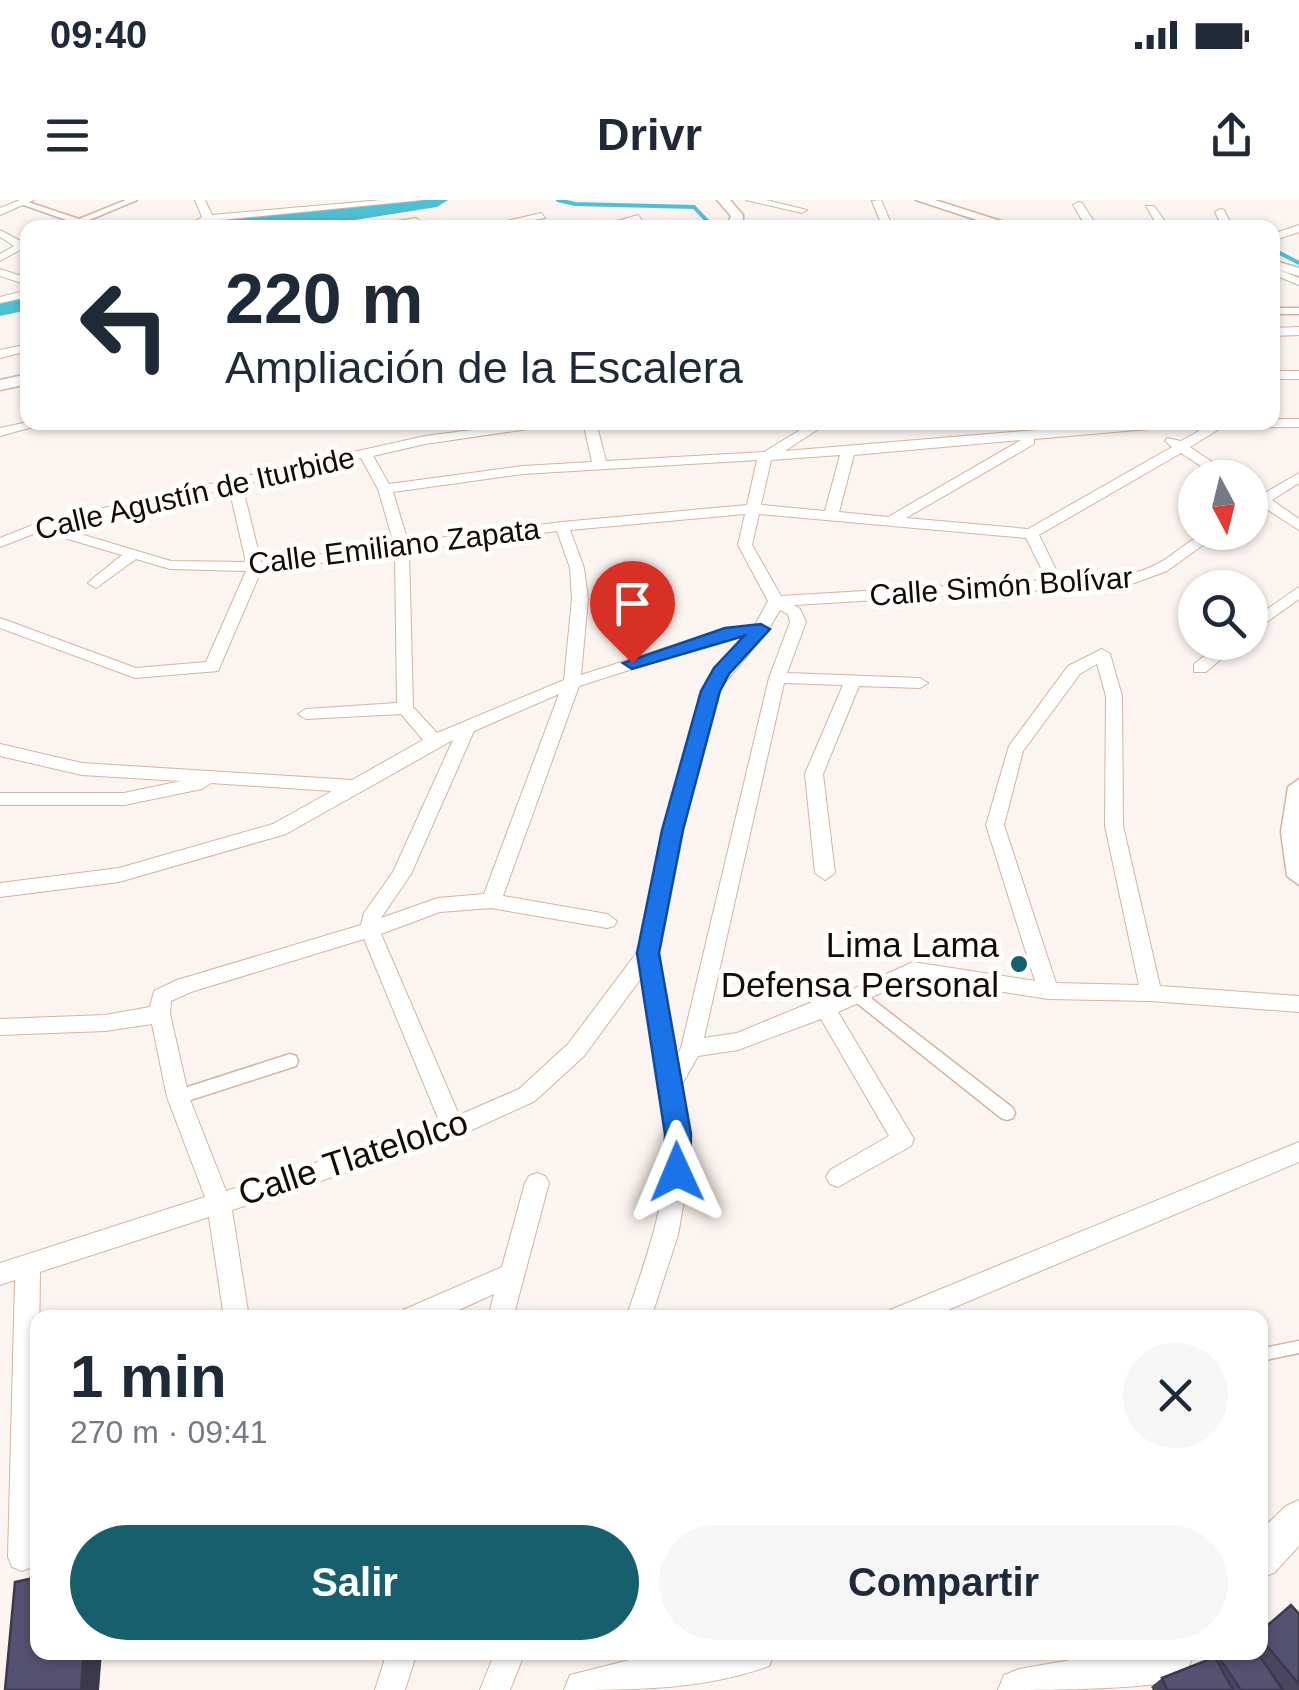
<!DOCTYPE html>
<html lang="es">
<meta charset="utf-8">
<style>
:root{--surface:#fff;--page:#f6f6f7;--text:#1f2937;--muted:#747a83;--accent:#16606e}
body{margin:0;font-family:Helvetica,sans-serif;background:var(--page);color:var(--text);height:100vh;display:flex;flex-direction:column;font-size:38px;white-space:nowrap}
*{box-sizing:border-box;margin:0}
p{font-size:32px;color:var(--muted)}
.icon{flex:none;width:55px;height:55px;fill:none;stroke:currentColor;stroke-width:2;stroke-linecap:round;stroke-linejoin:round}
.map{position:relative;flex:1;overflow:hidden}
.drawer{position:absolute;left:30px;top:1110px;width:1238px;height:350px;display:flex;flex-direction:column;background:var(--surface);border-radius:20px;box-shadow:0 2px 8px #0004}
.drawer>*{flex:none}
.banner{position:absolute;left:20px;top:20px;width:1260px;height:210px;border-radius:20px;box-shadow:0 2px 8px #0004;background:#fff;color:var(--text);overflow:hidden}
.needle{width:65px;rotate:173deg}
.controls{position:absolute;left:1178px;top:260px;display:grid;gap:20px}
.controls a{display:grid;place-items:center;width:90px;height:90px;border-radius:50%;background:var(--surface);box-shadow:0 2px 8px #0004;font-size:50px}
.pin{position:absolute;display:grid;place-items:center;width:85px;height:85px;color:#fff;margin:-102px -42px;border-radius:50% 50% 50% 0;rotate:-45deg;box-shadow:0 0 10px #0007}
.pin .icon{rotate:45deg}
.me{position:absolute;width:110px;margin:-55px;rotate:359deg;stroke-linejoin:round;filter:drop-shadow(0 0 8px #0008)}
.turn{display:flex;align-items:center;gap:35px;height:210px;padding:0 40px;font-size:45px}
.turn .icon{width:130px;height:130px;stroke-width:2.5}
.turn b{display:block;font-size:70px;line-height:85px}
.round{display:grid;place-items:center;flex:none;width:105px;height:105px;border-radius:52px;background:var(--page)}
.summary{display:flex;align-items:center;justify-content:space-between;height:170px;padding:0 40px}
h1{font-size:60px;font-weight:600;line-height:75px}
.action{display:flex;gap:20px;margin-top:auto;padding:20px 40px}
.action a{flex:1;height:115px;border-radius:60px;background:var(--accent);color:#fff;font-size:40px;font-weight:600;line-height:115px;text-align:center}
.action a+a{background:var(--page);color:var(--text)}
.status{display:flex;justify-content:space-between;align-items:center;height:70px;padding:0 50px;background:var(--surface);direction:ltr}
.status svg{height:28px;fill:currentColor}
header{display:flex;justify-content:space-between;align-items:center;height:130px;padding:0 40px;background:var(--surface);font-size:45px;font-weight:600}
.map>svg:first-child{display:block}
</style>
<div class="status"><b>09:40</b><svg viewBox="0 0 49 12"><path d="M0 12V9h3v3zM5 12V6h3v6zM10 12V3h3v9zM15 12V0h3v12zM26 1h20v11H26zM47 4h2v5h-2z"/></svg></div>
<header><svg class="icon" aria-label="menu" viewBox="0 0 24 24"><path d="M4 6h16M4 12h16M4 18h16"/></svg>Drivr<svg class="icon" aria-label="share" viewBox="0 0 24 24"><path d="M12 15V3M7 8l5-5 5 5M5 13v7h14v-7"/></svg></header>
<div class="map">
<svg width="1299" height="1490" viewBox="0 0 1299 1490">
<rect width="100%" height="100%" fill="#fcf4f0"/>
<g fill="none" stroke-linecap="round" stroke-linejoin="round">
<path stroke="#4bc1d5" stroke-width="4" d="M 558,0 L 575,4 L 694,7 L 711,25 L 730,28
M 827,28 L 891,28
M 1272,49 L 1299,63"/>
<path fill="#4bc1d5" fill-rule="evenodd" d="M 394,0 L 448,0 L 437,7 L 342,22 L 202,28 C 219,11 359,5 394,0 Z
M 28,94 L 28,110 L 0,116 L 0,100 Z"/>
<g stroke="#d6b39f" stroke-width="15">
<path id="service" d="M 1260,1155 L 1299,1147"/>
</g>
<g stroke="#d6b39f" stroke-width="3">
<path id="pedestrian" d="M 126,0 L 137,0 L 87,21 L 103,28 L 80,24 L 72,28 L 60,28 L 72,22 L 18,3 L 25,1 L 79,19 Z
M 1272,108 L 1299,108 L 1299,114 L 1272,114 Z
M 858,790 L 863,792 L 1013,908 L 1015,913 L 1013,918 L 1007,920 L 1001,918 L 853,800 L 850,796 L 853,792 Z
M 290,854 L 296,856 L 298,861 L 296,866 L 178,904 L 172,902 L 170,897 L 172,892 Z"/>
</g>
<g stroke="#d6b39f" stroke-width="2">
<path id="minor" d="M 20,0 L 34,0 L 0,15 L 0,8 Z
M 195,0 L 205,0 L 212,15 L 382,0 L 422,0 L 210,21 L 198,28 L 184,28 L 202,17 Z
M 746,0 L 766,0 L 807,10 L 802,13 Z
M 872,1 L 881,0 L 893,28 L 883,28 Z
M 1078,2 L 1082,3 L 1098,28 L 1087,28 L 1073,5 Z
M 1146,6 L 1154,6 L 1170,28 L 1159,28 Z
M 1220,9 L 1224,10 L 1233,28 L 1223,28 L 1215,12 Z
M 541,13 L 545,18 L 508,25 L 503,22 Z
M 638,15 L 642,20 L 612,28 L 592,28 Z
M 416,18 L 427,28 L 413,24 L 351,28 Z
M 1299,25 L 1299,32 L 1272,41 L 1272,34 Z
M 0,30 L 26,44 L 27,46 L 0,61 L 0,54 L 14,46 L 0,37 Z
M 1272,67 L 1299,78 L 1299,85 L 1272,74 Z
M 0,69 L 28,78 L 28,85 L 0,76 Z
M 28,90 L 28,97 L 0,103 L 0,97 Z
M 1299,127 L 1299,135 L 1272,136 L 1272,128 Z
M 28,144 L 28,151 L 0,158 L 0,150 Z
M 1272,171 L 1299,171 L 1299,179 L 1272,179 Z
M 1272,219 L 1299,219 L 1299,227 L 1221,228 L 1190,247 L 1236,278 L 1219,278 L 1181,253 L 1039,335 L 1061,380 C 1093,378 1128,380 1157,364 C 1181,352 1192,332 1221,332 L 1167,371 L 1129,385 L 794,405 L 800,409 L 806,422 L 787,473 L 920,478 L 928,483 L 920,488 L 859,486 L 823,574 L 835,673 L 825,680 L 815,673 L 805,574 L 843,485 L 784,483 L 704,838 L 737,833 L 817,800 L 851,790 L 913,762 L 1035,781 L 986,625 L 1009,546 L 1068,466 L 1102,449 L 1110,454 L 1122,496 L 1123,626 L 1160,786 L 1299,796 L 1299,812 L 1151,801 L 1048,799 L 915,778 L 838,812 L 914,939 L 911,946 L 838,987 L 830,984 L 826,977 L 830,970 L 889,936 L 821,819 L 738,850 L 698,856 L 681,886 L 689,934 L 689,972 L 678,1035 L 651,1118 L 626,1118 C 646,1059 668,1000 667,937 C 666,890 649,825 642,777 L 584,856 L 535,901 L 461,935 L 232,1010 L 249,1118 L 224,1118 L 209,1017 L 40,1072 L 36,1357 L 32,1367 L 22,1371 L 12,1367 L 8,1357 L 15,1080 L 0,1085 L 0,1063 L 205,997 L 167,897 L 152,824 L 105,831 L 0,835 L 0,819 L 105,815 L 150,807 L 154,791 L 177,780 L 361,725 L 364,713 L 393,672 L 453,540 L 286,634 L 119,682 L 0,697 L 0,683 L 119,668 L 273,624 L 332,591 L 211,583 L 202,589 L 124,605 L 0,605 L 0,593 L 124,593 L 181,581 L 82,575 L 0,556 L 0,544 L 82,563 L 352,580 L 423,540 L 401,514 L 306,519 L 298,514 L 306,509 L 397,503 L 395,353 L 261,371 L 218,471 L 135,478 L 0,428 L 0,418 L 136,468 L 206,462 L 246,371 L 170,369 L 136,359 L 96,388 L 88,383 L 91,380 L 122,355 L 41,331 L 0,347 L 0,338 L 40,322 L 425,236 L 534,222 L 576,222 L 425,244 L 373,256 L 389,284 L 523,266 L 592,262 L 583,222 L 596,222 L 606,261 L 764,252 L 813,222 L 829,222 L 785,251 L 1132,222 L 1272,222 ZM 1204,228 L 1181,241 L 1167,238 L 1165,241 L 1172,247 L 1028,329 L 906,318 L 1034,244 L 1034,239 L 1148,229 ZM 1021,240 L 888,317 L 839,312 L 854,255 ZM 840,255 L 825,311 L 761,305 L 771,260 ZM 361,258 L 378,289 L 394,344 L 261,362 L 242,285 ZM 757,260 L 747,305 L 562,322 L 408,342 L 393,292 L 523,274 ZM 229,288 L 246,362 L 171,361 L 57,327 ZM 745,314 L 738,345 L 768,401 L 755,425 L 725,429 L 581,475 L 588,399 L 584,368 L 570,330 ZM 759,314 L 1026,338 L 1047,380 L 781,396 L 752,345 ZM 557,331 L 570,368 L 572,399 L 564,480 L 437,533 L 413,507 L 409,351 ZM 780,410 L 788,414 L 790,422 L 769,478 L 681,848 L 676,856 L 658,753 L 682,629 L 718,491 L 767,432 ZM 747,435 L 702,491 L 664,629 L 638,751 L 568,844 L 519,889 L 459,915 L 381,734 L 440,712 L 491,708 L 607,728 L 614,726 L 617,721 L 607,714 L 503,696 L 579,486 L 733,437 ZM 1097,464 L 1106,496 L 1105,626 L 1139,785 L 1056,783 L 1004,625 L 1023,551 L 1080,474 ZM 559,494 L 484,694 L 438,698 L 381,718 L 411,674 L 474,531 ZM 364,739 L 440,923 L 226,991 L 189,897 L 170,814 L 171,801 L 191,792 Z
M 28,222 L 51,222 L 0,236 L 0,228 Z
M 1299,273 L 1299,283 L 1272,300 L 1299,319 L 1299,330 L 1262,306 L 1250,312 L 1250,302 L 1253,300 L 1250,297 L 1250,287 L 1263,294 Z
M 1299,387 L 1299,399 L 1250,434 L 1250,421 Z
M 1222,442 L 1241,442 L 1206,472 L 1194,472 L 1194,464 Z
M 1299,942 L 1299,962 L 929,1118 L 887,1118 L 890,1110 Z
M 537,973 L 545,976 L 549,983 L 513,1118 L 488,1118 L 494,1094 L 441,1118 L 400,1118 L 403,1110 L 502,1067 L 525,983 L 529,976 Z
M 387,1452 L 417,1452 L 405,1490 L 375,1490 Z
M 495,1452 L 525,1452 L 510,1490 L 480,1490 Z"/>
</g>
<g stroke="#d6b39f" stroke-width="3">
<path id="tertiary" d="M 717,0 L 730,0 L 743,15 L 743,23 L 740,28 L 726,28 L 731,16 Z
M 916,0 L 935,0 L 1023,28 L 1001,28 Z
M 1272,60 L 1299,68 L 1299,76 L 1272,68 Z
M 28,174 L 28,184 L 0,190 L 0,180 Z
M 1299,579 L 1299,685 L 1287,676 L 1281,632 L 1288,587 Z"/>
</g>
<g stroke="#d6b39f" stroke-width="2">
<path id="secondary" d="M 1299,1300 L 1299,1346 L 1274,1373 L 1260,1378 L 1260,1331 L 1286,1306 Z
M 661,1452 L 775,1452 L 769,1466 C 704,1490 634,1490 564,1490 L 570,1475 Z
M 1117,1452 L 1195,1452 C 1191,1462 1187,1472 1178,1479 C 1151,1490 1036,1490 998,1490 L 1004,1475 L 1019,1469 Z"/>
</g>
<use href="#service" stroke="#fff" stroke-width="12"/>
<use href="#pedestrian" fill="#fff" fill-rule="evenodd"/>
<use href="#minor" fill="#fff" fill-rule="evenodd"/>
<use href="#tertiary" fill="#fff" fill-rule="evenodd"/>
<use href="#secondary" fill="#fff" fill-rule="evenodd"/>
</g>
<path fill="#494660" d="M 1291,1405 L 1299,1414 L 1299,1490 L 1153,1490 L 1151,1487 L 1162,1478 L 1217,1461 L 1231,1452 L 1260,1452 L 1260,1430 Z"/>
<path fill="#3c394e" d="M 84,1452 L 102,1452 L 99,1490 L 81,1490 Z"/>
<path fill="#555170" stroke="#3c394e" stroke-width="2.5" d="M 38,1377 L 38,1452 L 84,1452 L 81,1490 L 5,1490 L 15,1382 Z
M 1291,1405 L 1299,1414 L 1299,1484 L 1260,1438 L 1260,1432 Z
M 1231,1452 L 1257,1452 L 1283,1490 L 1241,1490 L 1220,1459 Z
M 1215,1457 L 1233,1490 L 1167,1490 L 1162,1478 Z"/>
<path fill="#1a73e8" stroke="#114b97" stroke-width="2.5" d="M 761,424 L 770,429 L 729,474 L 720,491 L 683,630 L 659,753 L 691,934 L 690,972 L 687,980 L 677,984 L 668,980 L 664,972 L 665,934 L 637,753 L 662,630 L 701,491 L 714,468 L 744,436 L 632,469 L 623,463 L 725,428 Z"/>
<circle fill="#16606e" stroke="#fff" stroke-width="4" cx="1019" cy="764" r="10"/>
<g text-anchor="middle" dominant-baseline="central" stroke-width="10" stroke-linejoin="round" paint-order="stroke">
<g font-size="30" fill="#150904" stroke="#fff">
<text transform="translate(195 293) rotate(-13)">Calle Agustín de Iturbide</text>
<text transform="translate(394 346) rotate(-7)">Calle Emiliano Zapata</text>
<text transform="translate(1001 386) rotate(-4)">Calle Simón Bolívar</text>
</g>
<g font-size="35" fill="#150904" stroke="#fff" text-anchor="end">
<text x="999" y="744">Lima Lama<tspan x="999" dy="40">Defensa Personal</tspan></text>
</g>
<g font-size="35" fill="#150904" stroke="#fff">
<text transform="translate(353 957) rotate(-18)">Calle Tlatelolco</text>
</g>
</g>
</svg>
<div class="controls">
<a><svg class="needle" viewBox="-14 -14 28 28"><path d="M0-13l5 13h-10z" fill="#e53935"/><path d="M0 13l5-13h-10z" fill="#747a83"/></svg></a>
<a><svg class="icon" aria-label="search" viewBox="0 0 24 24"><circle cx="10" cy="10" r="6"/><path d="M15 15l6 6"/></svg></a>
</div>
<div class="pin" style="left:632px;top:463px;background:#d93025"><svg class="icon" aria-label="arrive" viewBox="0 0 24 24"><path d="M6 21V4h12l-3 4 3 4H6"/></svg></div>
<svg class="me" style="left:677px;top:972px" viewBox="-20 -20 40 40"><path d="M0-17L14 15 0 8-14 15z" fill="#1a73e8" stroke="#fff" stroke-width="4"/></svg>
<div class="banner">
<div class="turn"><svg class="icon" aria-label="left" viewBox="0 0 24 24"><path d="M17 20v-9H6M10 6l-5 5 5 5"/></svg><div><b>220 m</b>Ampliación de la Escalera</div></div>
</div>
<section class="drawer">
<div class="summary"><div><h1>1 min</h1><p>270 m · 09:41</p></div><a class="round"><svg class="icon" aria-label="close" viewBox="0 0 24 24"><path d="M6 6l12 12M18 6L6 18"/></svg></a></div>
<div class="action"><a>Salir</a><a>Compartir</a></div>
</section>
</div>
